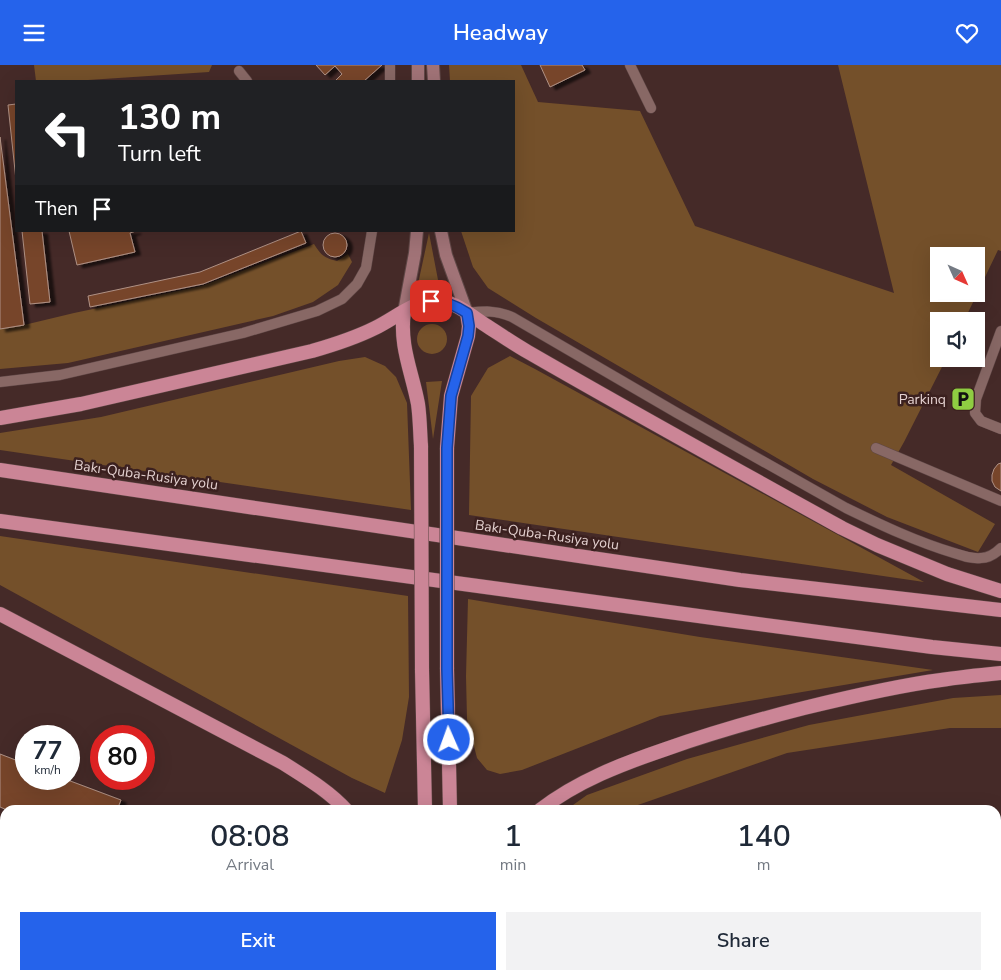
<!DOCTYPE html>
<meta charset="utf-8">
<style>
:root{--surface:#fff;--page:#f2f2f3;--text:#1f2937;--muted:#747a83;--accent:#2563eb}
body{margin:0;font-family:"Nunito Sans",sans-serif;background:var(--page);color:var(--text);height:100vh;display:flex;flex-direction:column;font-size:19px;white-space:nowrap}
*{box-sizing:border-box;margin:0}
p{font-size:16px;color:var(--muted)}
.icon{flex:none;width:28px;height:28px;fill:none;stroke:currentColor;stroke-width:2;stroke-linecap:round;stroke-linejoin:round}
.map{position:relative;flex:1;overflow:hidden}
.panel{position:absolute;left:0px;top:740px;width:1001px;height:175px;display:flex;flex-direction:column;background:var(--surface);border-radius:15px 15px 0 0;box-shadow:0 5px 20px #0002}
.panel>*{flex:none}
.top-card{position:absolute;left:15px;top:15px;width:500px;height:152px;border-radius:0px;box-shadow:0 5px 20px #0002;background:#202124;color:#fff;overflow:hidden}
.needle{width:32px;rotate:135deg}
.buttons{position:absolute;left:930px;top:182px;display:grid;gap:10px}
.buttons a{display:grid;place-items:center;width:55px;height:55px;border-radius:0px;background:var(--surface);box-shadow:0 5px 20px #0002;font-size:25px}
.speed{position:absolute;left:15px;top:660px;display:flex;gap:10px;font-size:25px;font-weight:700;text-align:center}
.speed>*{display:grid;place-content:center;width:65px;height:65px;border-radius:50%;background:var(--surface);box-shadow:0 5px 20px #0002;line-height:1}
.speed small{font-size:12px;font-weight:400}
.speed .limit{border:8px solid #d22;background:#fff;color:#111}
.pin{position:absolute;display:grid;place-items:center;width:42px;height:42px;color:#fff;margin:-21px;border-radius:10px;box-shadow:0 2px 8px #0006}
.me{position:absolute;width:55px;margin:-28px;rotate:358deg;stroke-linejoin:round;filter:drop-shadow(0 0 4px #0008)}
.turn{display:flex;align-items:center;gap:18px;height:105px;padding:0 20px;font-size:22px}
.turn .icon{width:65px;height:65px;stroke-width:2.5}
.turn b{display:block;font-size:35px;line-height:42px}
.then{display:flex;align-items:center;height:48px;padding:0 20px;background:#0003;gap:10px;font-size:19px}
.eta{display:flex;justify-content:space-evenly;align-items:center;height:85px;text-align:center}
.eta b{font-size:30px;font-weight:600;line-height:35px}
.button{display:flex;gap:10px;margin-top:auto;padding:10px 20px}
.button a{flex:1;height:58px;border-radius:0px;background:var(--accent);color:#fff;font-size:20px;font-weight:600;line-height:58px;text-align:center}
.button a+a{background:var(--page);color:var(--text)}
header{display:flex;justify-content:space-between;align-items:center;height:65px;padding:0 20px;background:var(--accent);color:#fff;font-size:22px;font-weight:600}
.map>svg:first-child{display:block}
</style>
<header><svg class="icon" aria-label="menu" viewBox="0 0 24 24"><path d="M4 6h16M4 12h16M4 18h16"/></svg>Headway<svg class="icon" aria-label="heart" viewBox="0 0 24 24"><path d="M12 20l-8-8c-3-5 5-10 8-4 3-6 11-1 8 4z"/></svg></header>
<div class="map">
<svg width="1001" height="915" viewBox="0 0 1001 915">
<defs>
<filter id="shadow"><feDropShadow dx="5.5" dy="3" stdDeviation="1" flood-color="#0009"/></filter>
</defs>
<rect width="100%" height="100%" fill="#452a28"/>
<path fill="#74502a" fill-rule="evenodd" d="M 34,0 L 212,0 L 209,7 L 73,16 L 36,16 Z
M 449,0 L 521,0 L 538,37 L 640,46 L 695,161 L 894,228 L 838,0 L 1001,0 L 1001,186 L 998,185 L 964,256 L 939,256 L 939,294 L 946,294 L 904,377 L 891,400 L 995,459 L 978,487 L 887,452 L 813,414 L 536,253 L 488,223 L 473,202 L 461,166 L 514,166 L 514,16 L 450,16 ZM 939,191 L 976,191 L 976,229 L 939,229 Z
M 429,168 L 439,220 L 418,219 Z
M 314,179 C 321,190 324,193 337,196 L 348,189 L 352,197 L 338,220 L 313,237 L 273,251 L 68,298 L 0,304 L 0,264 L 24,260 L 74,248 L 202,221 Z
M417 274a15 15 0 1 1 30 0a15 15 0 1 1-30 0Z
M 510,291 L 535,304 L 924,517 L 469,450 L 471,331 L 488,303 Z
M 365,292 L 385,301 L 396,312 L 407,338 L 411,445 L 0,385 L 0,368 L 101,352 L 339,296 Z
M 442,316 L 433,374 L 426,317 Z
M 0,471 L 408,531 L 409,632 L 402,675 L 385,728 L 352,713 L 0,520 Z
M 468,534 L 700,572 L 933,605 L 660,651 L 522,705 L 500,709 L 487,705 L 477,693 L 467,654 L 466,611 Z
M 1001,630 L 1001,663 L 950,663 L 787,688 L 635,741 L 630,745 L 566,745 L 587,730 L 687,694 L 809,660 L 953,633 Z"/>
<path fill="#77442c" stroke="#af9184" filter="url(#shadow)" d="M 316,0 L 382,0 L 364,16 L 335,16 L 342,9 L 335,1 L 325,10 Z
M 540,0 L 582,0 L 585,5 L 550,22 Z
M 16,39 L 16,115 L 8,40 Z
M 0,72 L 24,260 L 0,264 Z
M 22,166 L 42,166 L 50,237 L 30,239 Z
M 69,166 L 136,166 L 130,168 L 135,187 L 77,200 Z
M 301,166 L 306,178 L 203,219 L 90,242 L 88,231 L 200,207 Z
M323 180a12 12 0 1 1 24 0a12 12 0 1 1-24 0Z
M 1001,398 L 1001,426 L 995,422 L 992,416 L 992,410 L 994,404 L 998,399 Z
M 0,689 L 26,699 L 26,714 L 65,714 L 121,735 L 117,745 L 7,745 L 0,742 Z"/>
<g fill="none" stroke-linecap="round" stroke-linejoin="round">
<g stroke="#5f4746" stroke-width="11">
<path id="service" d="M 390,0 L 390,16
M 630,0 L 651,43
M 239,6 L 247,16
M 467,248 C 485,246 495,245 512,252 L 677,348 L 846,443 C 881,460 917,477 954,488 C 963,491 971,494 981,493 C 988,493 996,488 1001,483
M 1001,266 L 976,334 L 975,348 L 981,356 L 1001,364
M 0,317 L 60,310 L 243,268 L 317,246 L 342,234 L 357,219 L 366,203 L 372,166
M 876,383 L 1001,436
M 0,797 L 5,799
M 244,910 L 251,915"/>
</g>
<g stroke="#5f4746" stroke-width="14">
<path id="secondary" d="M 418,0 L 418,16
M 433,0 L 434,16
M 441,166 L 446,190 L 467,248
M 404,247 L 415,188 L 417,166"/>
</g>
<g stroke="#5f4746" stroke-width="15">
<path id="trunk" d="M 404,247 C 399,280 412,307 418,339 C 420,353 420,367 421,381
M 0,353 L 81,339 L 312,286 C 333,280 355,273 375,263 C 396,253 417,233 441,236 C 457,238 473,252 487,261 C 501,270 514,279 528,287 C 632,347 737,405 842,463 L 877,480 L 947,509 L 1001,526
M 447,383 L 451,331 L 468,271 L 469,261 L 467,248
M 0,405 L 740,515 L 1001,545
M 0,456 L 728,555 L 932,582 L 1001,589
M 0,549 L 283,698 C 305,712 329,726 346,745
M 447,604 L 450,745
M 422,605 L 425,745
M 540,745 C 577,716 622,699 666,684 C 711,668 757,655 804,643 C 849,632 895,621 941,615 C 961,612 981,610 1001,608
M 433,910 L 435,915
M 444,910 L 446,915
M 469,910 L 471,915"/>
</g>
<use href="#service" stroke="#886865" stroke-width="10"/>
<use href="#secondary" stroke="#a17377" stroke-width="12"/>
<use href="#trunk" stroke="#cb8596" stroke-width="14"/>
<g stroke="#5f4746" stroke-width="15" stroke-linecap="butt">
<path id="trunk-bridge" d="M 421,381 L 422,605
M 447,604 L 447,383"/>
</g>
<use href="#trunk-bridge" stroke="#cb8596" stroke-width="14"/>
</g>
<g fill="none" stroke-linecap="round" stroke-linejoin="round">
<g stroke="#184099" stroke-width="12">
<path id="route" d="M 431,236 C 445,236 455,240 467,248 L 469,261 L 468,271 L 451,331 L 447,383 L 447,604 L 449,675"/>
</g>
<use href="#route" stroke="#2563eb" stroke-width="9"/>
</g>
<defs>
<g id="parking-square" transform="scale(1.25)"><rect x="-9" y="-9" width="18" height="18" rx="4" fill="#8fcd42" stroke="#3b201f"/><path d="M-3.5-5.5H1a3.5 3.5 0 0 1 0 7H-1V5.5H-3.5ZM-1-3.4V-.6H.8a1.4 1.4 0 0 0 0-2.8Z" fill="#111"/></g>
</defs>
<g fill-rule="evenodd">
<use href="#parking-square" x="963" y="334"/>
</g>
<g text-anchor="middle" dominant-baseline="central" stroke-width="5" stroke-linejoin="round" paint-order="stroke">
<g font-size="14" fill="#e3d0cf" stroke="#3b201f" text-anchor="end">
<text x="946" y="334">Parkinq</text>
</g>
<g font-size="14" fill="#e3d0cf" stroke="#3b201f">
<text transform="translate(146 410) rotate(8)">Bakı-Quba-Rusiya yolu</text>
<text transform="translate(547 470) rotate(8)">Bakı-Quba-Rusiya yolu</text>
</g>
</g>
</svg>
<div class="buttons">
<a><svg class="needle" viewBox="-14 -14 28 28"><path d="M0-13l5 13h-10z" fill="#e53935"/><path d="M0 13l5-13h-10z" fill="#747a83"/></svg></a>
<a><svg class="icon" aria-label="sound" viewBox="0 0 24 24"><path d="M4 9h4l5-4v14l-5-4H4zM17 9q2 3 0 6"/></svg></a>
</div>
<div class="speed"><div>77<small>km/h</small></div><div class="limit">80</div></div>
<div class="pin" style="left:431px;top:236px;background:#d93025"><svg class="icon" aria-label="arrive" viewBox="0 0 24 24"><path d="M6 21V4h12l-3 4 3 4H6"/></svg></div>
<svg class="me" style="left:449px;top:675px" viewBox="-20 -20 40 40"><circle r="17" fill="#2563eb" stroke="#fff" stroke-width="3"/><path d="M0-11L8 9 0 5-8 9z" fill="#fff"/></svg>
<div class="top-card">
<div class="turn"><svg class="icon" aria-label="left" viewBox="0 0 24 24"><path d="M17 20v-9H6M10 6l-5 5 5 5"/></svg><div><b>130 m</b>Turn left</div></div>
<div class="then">Then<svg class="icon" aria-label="arrive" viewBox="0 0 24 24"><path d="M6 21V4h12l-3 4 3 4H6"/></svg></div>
</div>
<section class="panel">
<div class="eta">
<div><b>08:08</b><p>Arrival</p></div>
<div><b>1</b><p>min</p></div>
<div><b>140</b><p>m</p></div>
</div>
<div class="button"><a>Exit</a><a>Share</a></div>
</section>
</div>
